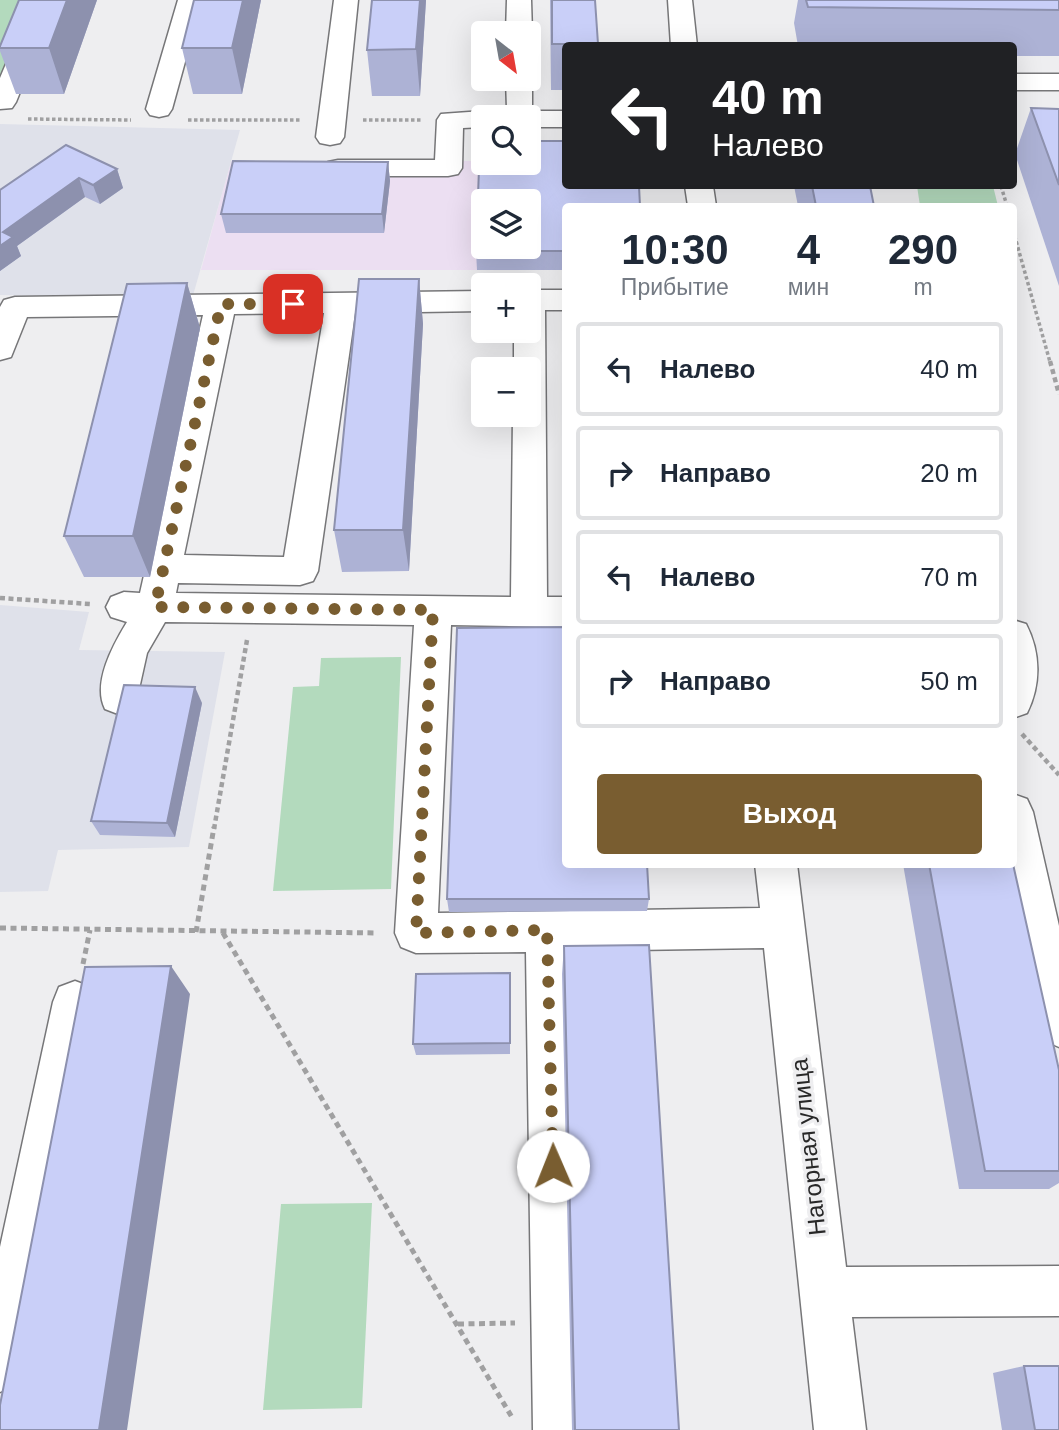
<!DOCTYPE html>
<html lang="ru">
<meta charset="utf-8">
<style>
:root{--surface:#fff;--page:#f2f2f3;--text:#1f2937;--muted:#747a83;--line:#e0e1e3;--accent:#795d30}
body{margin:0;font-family:Arial,sans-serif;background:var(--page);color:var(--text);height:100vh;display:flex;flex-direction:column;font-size:26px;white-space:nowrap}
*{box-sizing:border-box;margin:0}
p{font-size:23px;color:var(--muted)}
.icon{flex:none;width:38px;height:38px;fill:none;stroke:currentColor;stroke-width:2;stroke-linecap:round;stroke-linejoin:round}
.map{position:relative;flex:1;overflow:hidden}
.drawer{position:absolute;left:562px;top:203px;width:455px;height:665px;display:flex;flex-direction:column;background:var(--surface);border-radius:7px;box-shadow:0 7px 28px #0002}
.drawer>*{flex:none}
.top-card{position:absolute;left:562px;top:42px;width:455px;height:147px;border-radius:7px;box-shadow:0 7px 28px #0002;background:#202124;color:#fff;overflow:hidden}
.needle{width:46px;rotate:149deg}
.controls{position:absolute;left:471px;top:21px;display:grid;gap:14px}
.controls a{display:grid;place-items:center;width:70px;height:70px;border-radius:7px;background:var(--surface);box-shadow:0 7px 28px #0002;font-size:35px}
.pin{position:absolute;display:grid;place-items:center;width:60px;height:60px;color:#fff;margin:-30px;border-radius:14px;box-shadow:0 4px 10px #0006}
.me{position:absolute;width:77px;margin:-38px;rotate:359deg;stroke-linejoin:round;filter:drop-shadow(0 0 5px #0008)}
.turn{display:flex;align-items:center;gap:24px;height:147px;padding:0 35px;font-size:32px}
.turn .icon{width:91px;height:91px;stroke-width:2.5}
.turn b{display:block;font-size:49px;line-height:60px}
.eta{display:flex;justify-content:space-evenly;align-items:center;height:119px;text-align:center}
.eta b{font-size:42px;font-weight:800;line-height:49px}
.action{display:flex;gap:14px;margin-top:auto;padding:14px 35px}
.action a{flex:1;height:80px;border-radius:7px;background:var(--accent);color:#fff;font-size:28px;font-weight:800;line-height:80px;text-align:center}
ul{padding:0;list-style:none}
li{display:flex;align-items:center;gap:21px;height:94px;margin:0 14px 10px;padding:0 21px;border:4px solid var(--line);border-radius:7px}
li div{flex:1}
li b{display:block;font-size:26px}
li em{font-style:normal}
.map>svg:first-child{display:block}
</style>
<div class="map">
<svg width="1059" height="1430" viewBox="0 0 1059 1430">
<rect width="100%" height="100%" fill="#eeeef0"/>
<path fill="#ecdff2" d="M 231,161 L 480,161 L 477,270 L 201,270 Z"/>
<path fill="#dfe1ea" d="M 0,124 L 240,130 L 192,299 L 0,295 Z
M 0,605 L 89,612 L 79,650 L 225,652 L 189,847 L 58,850 L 48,891 L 0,892 Z"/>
<path fill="#b3dabd" d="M 0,0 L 41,0 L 0,94 Z
M 917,186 L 993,186 L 998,206 L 920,206 Z
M 401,657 L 391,889 L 273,891 L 293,687 L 319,686 L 321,658 Z
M 372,1203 L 362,1408 L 263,1410 L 281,1204 Z"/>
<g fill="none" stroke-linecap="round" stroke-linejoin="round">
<g stroke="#767678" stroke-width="3">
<path id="minor" d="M 33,0 L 57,0 L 16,102 L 12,108 L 0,109 L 0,78 Z
M 178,0 L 202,0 L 172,109 L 168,115 L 159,117 L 150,115 L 146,109 Z
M 334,0 L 358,0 L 344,137 L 340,143 L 330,145 L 320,143 L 316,137 Z
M 507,0 L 531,0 L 532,33 L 528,37 L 528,33 L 506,33 Z
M 668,0 L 692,0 L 697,46 L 671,46 Z
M 528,74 L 532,79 L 532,111 L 565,111 L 565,127 L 528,127 L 528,117 L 511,115 L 507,109 L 506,79 L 528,79 Z
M 1013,74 L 1059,74 L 1059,90 L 1013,90 Z
M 483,111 L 492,113 L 495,117 L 483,117 L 483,127 L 463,128 L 462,168 L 458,174 L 448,176 L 338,176 L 328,174 L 324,168 L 328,162 L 338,160 L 435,160 L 437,120 L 441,114 Z
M 685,186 L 713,186 L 716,206 L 688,206 Z
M 528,290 L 565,290 L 565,310 L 545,310 L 547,597 L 565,597 L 565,627 L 451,625 L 438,913 L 760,908 L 755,864 L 797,864 L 846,1267 L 1059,1266 L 1059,1316 L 852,1317 L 866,1430 L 814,1430 L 764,948 L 569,951 L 585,1430 L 533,1430 L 526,952 L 416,953 L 401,947 L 395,933 L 414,625 L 165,622 L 147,653 L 137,698 L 131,709 L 118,714 L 105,709 C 92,683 113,645 127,622 L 111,617 L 106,607 L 111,597 L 124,592 L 140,593 L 203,315 L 27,317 L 11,357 L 0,360 L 0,307 L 4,300 L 15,297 L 483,291 L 483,311 L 355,313 L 318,571 L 313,581 L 300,585 L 178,583 L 176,593 L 511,597 L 513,415 L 528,415 L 528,369 L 514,369 L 514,331 L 528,331 ZM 324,313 L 284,557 L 184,555 L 234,314 Z
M 1013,620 L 1026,624 C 1041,653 1041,685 1027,713 L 1013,718 Z
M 1013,794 L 1027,799 L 1033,812 L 1059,926 L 1059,1047 L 1043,1040 L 1037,1025 L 1004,864 L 1013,864 Z
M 75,981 L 91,987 L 97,1002 L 26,1366 L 18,1384 L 0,1392 L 0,1247 L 53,1002 L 59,987 Z"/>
</g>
<path stroke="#a0a0a1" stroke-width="3.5" stroke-dasharray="3.5 2.5" stroke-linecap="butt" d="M 28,119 L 131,120
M 188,120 L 302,120
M 363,120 L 421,120
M 1001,186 L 1007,206
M 1013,230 L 1050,362"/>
<path stroke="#a0a0a1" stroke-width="4.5" stroke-dasharray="5 3.5" stroke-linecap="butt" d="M 1050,361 L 1059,394
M 0,598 L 90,604
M 1022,734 L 1059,775
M 214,829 L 247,640"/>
<path stroke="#a0a0a1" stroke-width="5" stroke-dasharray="6 4.5" stroke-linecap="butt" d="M 0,928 L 377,933
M 196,932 L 214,827
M 223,933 L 513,1419
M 83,964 L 90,930
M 458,1324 L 515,1323"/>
<use href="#minor" fill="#fff" fill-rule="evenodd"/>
</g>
<path fill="#adb2d5" d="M 97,0 L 64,94 L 16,94 L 0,51 L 0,46 Z
M 261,0 L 242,94 L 193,94 L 182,48 Z
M 426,0 L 420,96 L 372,96 L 367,50 Z
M 550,0 L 595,0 L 597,46 L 565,46 L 565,90 L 551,90 Z
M 798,0 L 1059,0 L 1059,56 L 1013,56 L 1013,46 L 798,46 L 794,23 Z
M 1031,108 L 1059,109 L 1059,286 L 1015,154 Z
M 388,162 L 390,181 L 384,233 L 226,233 L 221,214 Z
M 117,169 L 123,188 L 100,204 L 85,197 L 17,246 L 21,256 L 0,271 L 0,190 Z
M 794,186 L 870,186 L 874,206 L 798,206 Z
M 565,206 L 565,270 L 477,270 L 476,251 Z
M 419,279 L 423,324 L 409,571 L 342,572 L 334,530 Z
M 187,283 L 200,328 L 150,577 L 84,577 L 64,536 Z
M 202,703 L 175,837 L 100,835 L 91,821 Z
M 903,864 L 1013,864 L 1059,1070 L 1059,1183 L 1049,1189 L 959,1189 Z
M 447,899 L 649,899 L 647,911 L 449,912 Z
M 564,946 L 679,1430 L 572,1430 L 562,974 Z
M 510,985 L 510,1054 L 416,1055 L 413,1044 Z
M 1024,1366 L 1059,1430 L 1002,1430 L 993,1373 Z"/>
<path fill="#8d91ae" d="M 67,0 L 97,0 L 64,94 L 49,48 Z
M 243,0 L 261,0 L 242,94 L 232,48 Z
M 420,0 L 426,0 L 420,96 L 416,49 Z
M 388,162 L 390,181 L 384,233 L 382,214 Z
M 117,169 L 123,188 L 100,204 L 93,185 Z
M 79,178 L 85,197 L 17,246 L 21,256 L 0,271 L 0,246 L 3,232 Z
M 419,279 L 423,324 L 409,571 L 403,530 Z
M 187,283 L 200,328 L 150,577 L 133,536 Z
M 195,687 L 202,703 L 175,837 L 167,823 Z
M 171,966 L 190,994 L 127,1430 L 99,1430 Z"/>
<path fill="#c9cff8" stroke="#8d91ae" stroke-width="2" fill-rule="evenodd" d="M 19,0 L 67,0 L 49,48 L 0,48 L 0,46 Z
M 194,0 L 243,0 L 232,48 L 182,48 Z
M 372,0 L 420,0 L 416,49 L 367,50 Z
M 552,0 L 595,0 L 598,44 L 552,44 Z
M 806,0 L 1059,0 L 1059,10 L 808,7 Z
M 1031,108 L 1059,109 L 1059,185 Z
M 480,141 L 483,141 L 483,163 L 528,163 L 528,141 L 565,141 L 565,186 L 639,186 L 640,206 L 565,206 L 565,251 L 476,251 ZM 483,201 L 528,201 L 528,247 L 483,247 Z
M 66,145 L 117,169 L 93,185 L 79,178 L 3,232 L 13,237 L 0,246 L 0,190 Z
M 233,161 L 388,162 L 382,214 L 221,214 Z
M 812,186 L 870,186 L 874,206 L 816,206 Z
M 359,279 L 419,279 L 403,530 L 334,530 Z
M 187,283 L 133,536 L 64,536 L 127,284 Z
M 565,627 L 565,864 L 647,864 L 649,899 L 447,899 L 457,628 Z
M 124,685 L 195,687 L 167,823 L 91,821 Z
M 929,864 L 1013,864 L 1059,1070 L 1059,1171 L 985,1171 Z
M 649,945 L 679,1430 L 575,1430 L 564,946 Z
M 171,966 L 99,1430 L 0,1430 L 0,1405 L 85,967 Z
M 510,973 L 510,1043 L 413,1044 L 416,974 Z
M 1024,1366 L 1059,1366 L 1059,1430 L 1035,1430 Z"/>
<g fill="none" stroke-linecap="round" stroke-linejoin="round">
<path stroke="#795d30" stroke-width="12" stroke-dasharray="0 21.6" d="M 293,304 L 221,304 L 155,607 L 433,610 L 416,933 L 547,930 L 553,1166"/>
</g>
<g text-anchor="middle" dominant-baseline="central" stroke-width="7" stroke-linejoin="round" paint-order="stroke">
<g font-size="24" fill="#282828" stroke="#eeeef0">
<text transform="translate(808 1147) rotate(-96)">Нагорная улица</text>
</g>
</g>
</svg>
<div class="controls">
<a><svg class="needle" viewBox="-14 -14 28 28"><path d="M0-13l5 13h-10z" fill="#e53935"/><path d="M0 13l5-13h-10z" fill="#747a83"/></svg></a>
<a><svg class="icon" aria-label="search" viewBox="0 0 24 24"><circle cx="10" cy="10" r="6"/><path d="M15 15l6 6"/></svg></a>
<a><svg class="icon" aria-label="layers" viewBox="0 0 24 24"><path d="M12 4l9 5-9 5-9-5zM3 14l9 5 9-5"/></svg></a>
<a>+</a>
<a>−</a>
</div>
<div class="pin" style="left:293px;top:304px;background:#d93025"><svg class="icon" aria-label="arrive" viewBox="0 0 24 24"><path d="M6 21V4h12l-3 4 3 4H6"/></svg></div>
<svg class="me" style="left:553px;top:1166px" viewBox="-20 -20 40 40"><circle r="19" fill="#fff"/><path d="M0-13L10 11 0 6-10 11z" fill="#795d30"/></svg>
<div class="top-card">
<div class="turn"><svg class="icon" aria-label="left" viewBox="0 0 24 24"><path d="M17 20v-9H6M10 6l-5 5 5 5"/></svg><div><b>40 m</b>Налево</div></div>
</div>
<section class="drawer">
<div class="eta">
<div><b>10:30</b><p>Прибытие</p></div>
<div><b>4</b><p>мин</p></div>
<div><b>290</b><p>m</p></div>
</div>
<ul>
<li><svg class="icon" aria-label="left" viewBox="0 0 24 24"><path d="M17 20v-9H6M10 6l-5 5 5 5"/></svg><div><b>Налево</b></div><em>40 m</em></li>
<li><svg class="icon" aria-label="right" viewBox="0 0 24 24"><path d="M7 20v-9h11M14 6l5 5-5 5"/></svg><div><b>Направо</b></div><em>20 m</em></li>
<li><svg class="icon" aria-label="left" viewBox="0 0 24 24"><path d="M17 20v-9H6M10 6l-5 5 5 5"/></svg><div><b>Налево</b></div><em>70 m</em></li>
<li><svg class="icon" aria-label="right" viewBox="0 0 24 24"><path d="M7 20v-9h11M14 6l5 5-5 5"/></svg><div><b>Направо</b></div><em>50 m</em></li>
</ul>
<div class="action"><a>Выход</a></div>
</section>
</div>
